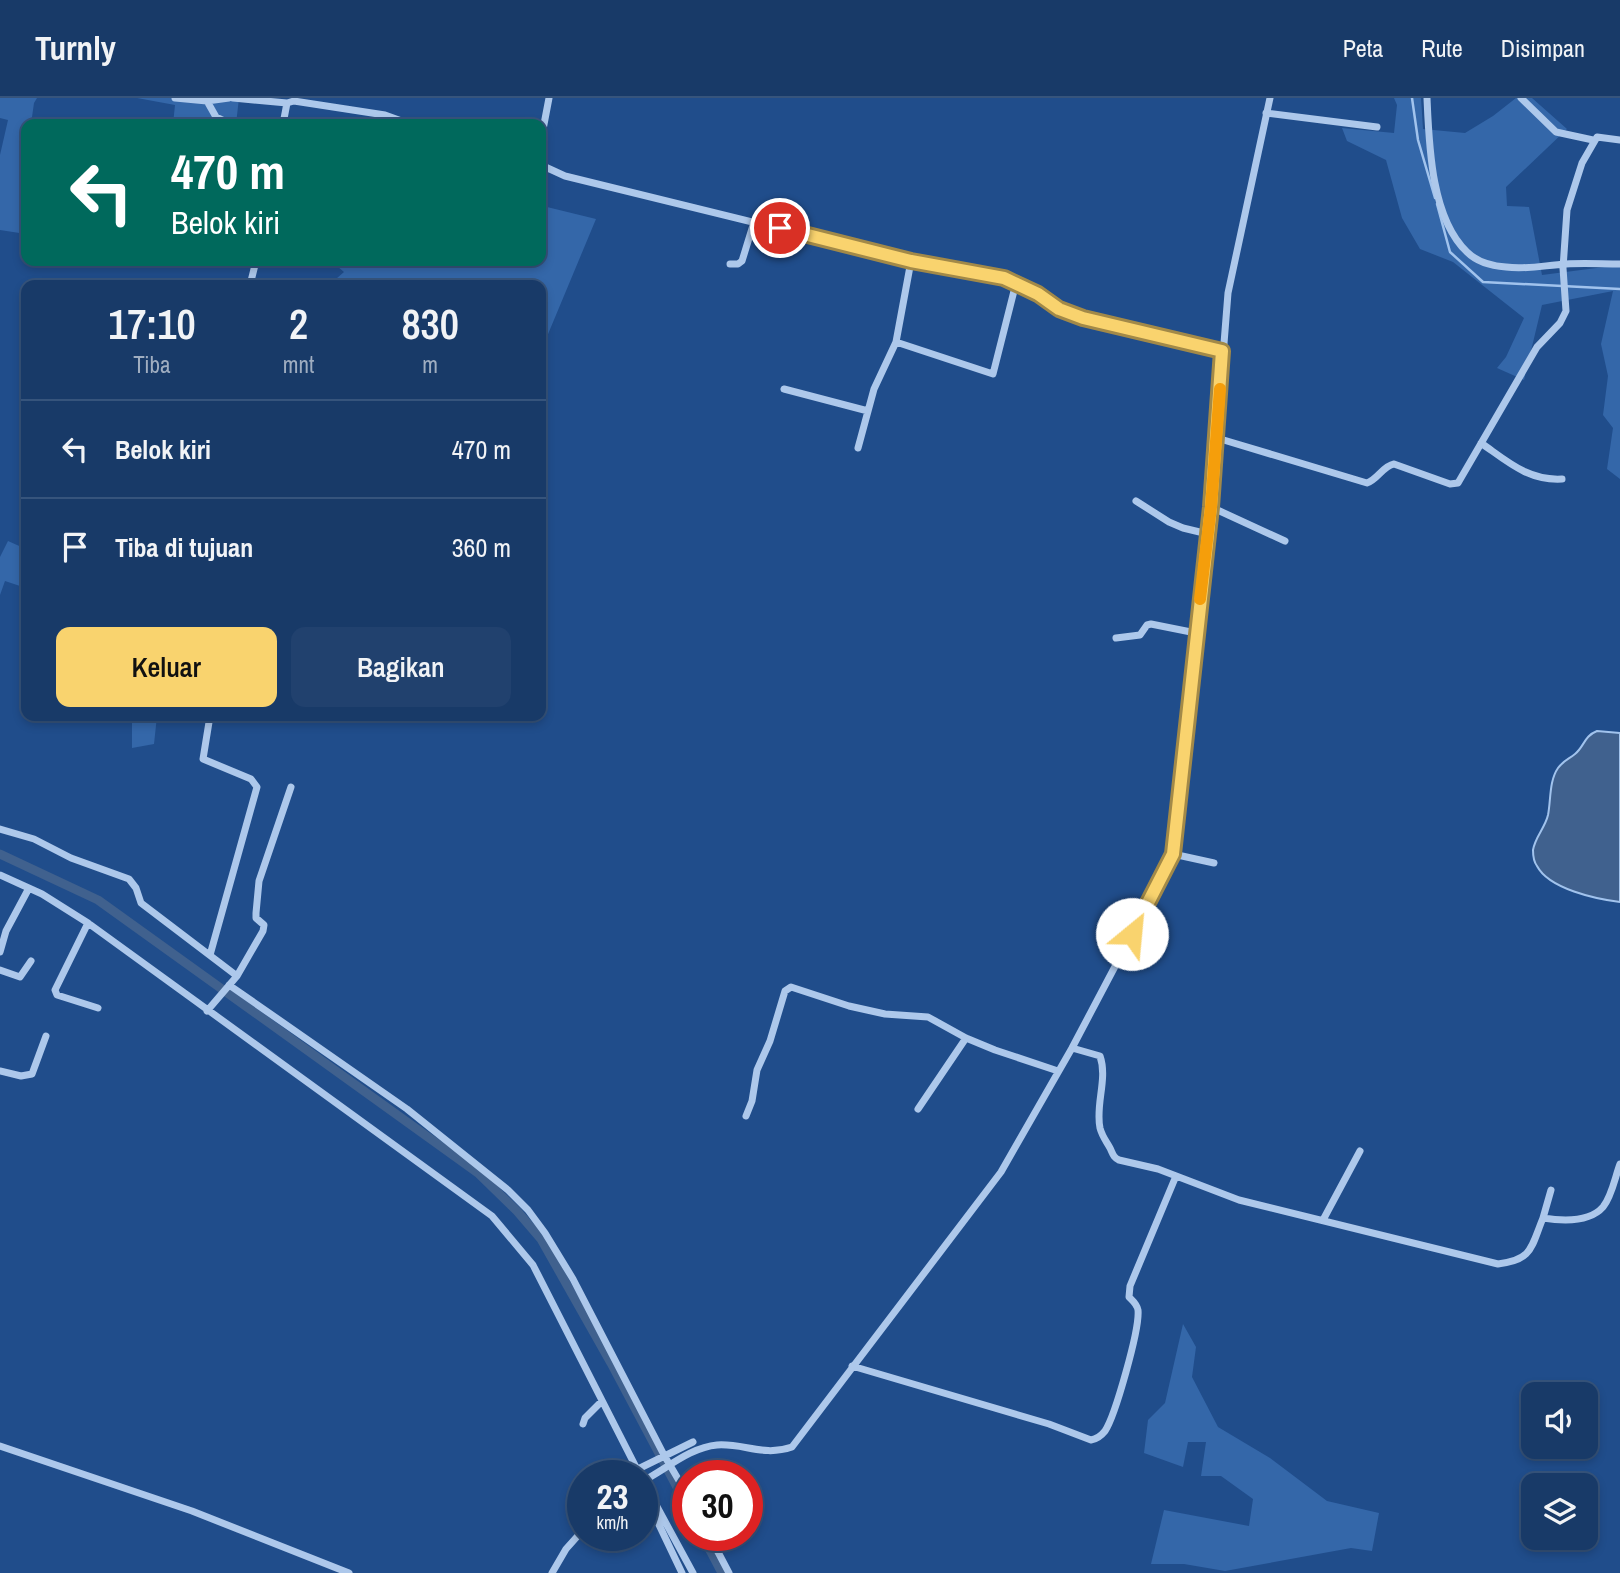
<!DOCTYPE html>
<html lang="id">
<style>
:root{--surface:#183a68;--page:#21416e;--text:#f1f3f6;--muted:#9fadc0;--line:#36547c;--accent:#f9d36e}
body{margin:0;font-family:"Archivo Narrow",sans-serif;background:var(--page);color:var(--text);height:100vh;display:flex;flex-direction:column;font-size:26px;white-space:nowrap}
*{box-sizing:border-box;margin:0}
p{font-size:23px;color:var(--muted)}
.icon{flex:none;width:38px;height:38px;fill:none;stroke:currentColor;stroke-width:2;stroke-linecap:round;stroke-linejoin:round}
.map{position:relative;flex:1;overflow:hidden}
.sheet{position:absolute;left:21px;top:182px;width:525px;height:441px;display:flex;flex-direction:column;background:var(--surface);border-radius:14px;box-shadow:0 4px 10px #0003,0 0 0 2px var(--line)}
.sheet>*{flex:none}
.hud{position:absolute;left:21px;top:21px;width:525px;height:147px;border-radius:14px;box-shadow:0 4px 10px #0003,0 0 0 2px var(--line);background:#00695c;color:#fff;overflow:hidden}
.controls{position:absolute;left:1521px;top:1284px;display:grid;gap:14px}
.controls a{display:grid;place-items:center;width:77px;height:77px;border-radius:14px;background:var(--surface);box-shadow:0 4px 10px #0003,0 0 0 2px var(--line);font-size:35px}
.speed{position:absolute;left:567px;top:1362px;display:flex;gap:14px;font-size:35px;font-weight:700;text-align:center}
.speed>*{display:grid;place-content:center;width:91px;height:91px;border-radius:50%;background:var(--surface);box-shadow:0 4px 10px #0003,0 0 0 2px var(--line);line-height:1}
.speed small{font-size:18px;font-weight:400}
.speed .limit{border:10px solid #d22;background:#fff;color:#111}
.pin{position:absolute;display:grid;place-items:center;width:60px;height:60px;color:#fff;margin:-30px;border:4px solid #fff;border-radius:50%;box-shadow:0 2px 7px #0007}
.me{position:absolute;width:77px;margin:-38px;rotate:28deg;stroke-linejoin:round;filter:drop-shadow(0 0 5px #0008)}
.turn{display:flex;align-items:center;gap:24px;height:147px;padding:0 35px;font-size:32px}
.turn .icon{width:91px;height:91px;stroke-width:2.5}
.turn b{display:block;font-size:49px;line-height:60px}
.eta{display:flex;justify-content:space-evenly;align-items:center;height:119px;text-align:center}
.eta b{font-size:42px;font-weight:600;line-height:49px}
.action{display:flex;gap:14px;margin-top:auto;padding:14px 35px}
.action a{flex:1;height:80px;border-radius:14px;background:var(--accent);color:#111;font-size:28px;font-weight:600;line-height:80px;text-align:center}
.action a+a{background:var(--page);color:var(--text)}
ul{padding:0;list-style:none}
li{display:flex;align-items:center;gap:21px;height:98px;padding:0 35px;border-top:2px solid var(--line)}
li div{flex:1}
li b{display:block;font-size:26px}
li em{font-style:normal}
header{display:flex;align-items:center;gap:42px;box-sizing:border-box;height:98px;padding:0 35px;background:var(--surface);border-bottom:2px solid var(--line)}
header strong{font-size:33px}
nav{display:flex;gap:38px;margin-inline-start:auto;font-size:24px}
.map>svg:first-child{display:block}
</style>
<header>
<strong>Turnly</strong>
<nav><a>Peta</a><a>Rute</a><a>Disimpan</a></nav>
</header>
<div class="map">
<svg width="1620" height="1475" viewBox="0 0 1620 1475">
<rect width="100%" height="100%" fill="#204d8b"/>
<path fill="#3467a9" d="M 0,0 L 37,0 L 34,5 L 31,26 L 26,26 L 26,136 L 0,132 L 0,57 L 8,22 L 0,20 Z
M 137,0 L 239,0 L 236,26 L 173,26 L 175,7 Z
M 1394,0 L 1421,0 L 1423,31 L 1465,35 L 1493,18 L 1516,0 L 1532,0 L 1567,31 L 1506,89 L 1507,108 L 1529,109 L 1542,177 L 1620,167 L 1620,381 L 1607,371 L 1613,330 L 1603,317 L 1608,278 L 1601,246 L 1613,193 L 1542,207 L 1524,282 L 1497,270 L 1506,259 L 1524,220 L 1453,164 L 1420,151 L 1402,120 L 1386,62 L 1347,43 L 1342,30 L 1394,35 L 1397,7 Z
M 547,109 L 596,121 L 541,253 L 541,187 L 329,187 L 344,174 L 331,163 L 541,163 L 541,126 Z
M 8,443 L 26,451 L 26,490 L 5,483 L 0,497 L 0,459 Z
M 132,618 L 157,618 L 154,646 L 132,650 Z
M 1183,1226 L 1196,1249 L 1192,1279 L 1218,1329 L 1270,1360 L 1327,1403 L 1379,1415 L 1372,1453 L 1351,1450 L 1225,1473 L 1184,1466 L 1151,1466 L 1164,1412 L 1249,1428 L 1253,1401 L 1221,1378 L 1201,1378 L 1206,1344 L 1188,1344 L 1183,1369 L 1144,1355 L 1148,1322 L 1165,1305 Z"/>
<path fill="#40618e" stroke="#a1c3ed" stroke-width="2" d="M 1597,633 L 1620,635 L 1620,804 C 1596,801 1549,791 1537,768 C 1534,764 1533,758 1533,752 C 1535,739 1545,730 1548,717 C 1551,702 1549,683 1558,670 C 1563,663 1569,661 1575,656 C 1584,649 1584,638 1597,633 Z"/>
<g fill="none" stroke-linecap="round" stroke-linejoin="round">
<path stroke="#a1c3ed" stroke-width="2.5" d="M 1412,0 L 1418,42 L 1435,100
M 1437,106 L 1450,154 L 1483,184 L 1620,191"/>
<path stroke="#40618e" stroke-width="9" d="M 0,756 L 98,802 L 478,1075 L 517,1113 L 541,1141 L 611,1265 L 688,1410
M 702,1437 L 722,1475"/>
<path stroke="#adc8eb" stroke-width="7" d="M 175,0 L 207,3 L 229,0
M 233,0 L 287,5
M 1427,0 C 1429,46 1431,120 1467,154 C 1477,164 1492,168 1506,169 C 1527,172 1546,167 1566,166 C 1584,165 1602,166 1620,166
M 1521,0 L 1556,34 L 1593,42
M 207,3 L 216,19 L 230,26
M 1266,15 L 1377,29
M 283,26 L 287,5 L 294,3 L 385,17 L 410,26
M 541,42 L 549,0
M 541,67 L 565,78 L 911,163 L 1004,180 L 1038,196 L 1059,211 L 1083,220 L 1222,253
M 730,166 L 738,166 L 742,163 L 754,124
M 250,187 L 256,163
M 896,244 L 993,276 L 1016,185
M 784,291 L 868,313
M 1217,340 L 1367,385 C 1378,381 1383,368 1394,366 L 1450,386 L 1458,385 L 1537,249 L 1560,225 L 1566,213 L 1563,170 L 1567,112 L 1582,65 L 1597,39 L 1620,42
M 1481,345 C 1507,363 1528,383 1562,381
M 858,350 L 874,291 L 896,244 L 911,163
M 1136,403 L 1169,424 L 1183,430 L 1208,436
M 1211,409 L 1285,443
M 1116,540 L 1140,537 L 1147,527 L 1151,526 L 1196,535
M 0,731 L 34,741 L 71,760 L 129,781 L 136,790 L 141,805 L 237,878
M 1173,756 L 1214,765
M 0,777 L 42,796 L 88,825 L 492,1118 L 533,1167 L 640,1377
M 88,825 L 55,892 L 57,897 L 98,910
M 0,854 L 6,833 L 29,790
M 210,857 L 257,689 L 251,681 L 203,661 L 210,618
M 0,872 L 20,879 L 31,863
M 229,887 L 407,1011 L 508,1092 L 528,1112 L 545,1135 L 573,1181 L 664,1357 L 688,1398
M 207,913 L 237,878 L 263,833 L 264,827 L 256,820 L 256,815 L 259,783 L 291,689
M 1072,950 L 1100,958 C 1108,981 1095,1007 1100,1030 C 1102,1038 1106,1043 1110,1050 C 1113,1056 1113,1059 1119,1062 L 1158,1071 L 1239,1102 L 1498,1166 C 1533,1162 1531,1149 1543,1120 C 1562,1123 1589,1125 1603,1109 C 1612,1098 1615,1079 1620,1066
M 0,973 L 21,978 L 32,976 L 46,938
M 918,1011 L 966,940
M 746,1018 L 752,1003 L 757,972 L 770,943 L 785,893 L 791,889 L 849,908 L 885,916 L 928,919 L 966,940 L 995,952 L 1058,973
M 1543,1120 L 1551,1092
M 1323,1122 L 1360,1053
M 852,1268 L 1049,1326 L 1091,1342 C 1097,1341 1101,1338 1105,1333 C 1115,1318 1140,1231 1138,1212 C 1137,1206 1133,1203 1129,1199 L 1130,1188 L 1176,1078
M 583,1326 L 585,1320 L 602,1303
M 0,1348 L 192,1413 L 349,1475
M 636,1372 L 693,1344
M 642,1381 L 693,1475
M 643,1383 C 666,1371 691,1349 717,1347 C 744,1345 763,1359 792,1349 L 1001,1074 L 1072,950 L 1168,768 L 1173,756 L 1176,737 L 1211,409 L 1228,195 L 1270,0
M 642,1400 L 651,1410 L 682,1475
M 709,1437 L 729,1475
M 552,1475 L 566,1451 L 583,1432"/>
</g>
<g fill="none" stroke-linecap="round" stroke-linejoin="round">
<g stroke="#a28948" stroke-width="18">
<path id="route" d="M 780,130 L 911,163 L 1004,180 L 1038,196 L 1059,211 L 1083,220 L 1222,253 L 1211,409 L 1173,756 L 1132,836"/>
</g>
<use href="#route" stroke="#f9d36e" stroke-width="12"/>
<path stroke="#f59e0b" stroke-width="12" d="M 1200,501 L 1211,409 L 1220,291"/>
</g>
</svg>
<div class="controls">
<a><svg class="icon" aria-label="sound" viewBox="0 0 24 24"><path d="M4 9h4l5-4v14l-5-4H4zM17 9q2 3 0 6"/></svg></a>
<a><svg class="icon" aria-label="layers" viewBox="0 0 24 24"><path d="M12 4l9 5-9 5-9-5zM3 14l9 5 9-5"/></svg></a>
</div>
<div class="speed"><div>23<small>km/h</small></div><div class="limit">30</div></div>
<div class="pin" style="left:780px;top:130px;background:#d93025"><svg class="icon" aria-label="arrive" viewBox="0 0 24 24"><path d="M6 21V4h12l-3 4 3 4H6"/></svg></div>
<svg class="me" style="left:1132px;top:836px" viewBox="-20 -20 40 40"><circle r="19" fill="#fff"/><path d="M0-13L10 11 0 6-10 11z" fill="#f9d36e"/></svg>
<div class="hud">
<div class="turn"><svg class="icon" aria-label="left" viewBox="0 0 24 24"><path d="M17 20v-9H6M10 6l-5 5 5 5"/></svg><div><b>470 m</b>Belok kiri</div></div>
</div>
<section class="sheet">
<div class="eta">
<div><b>17:10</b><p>Tiba</p></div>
<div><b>2</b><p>mnt</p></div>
<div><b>830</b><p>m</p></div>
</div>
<ul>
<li><svg class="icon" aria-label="left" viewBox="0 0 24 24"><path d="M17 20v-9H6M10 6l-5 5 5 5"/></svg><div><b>Belok kiri</b></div><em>470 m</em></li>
<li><svg class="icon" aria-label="arrive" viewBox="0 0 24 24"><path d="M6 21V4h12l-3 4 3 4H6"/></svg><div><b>Tiba di tujuan</b></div><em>360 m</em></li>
</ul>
<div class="action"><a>Keluar</a><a>Bagikan</a></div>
</section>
</div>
